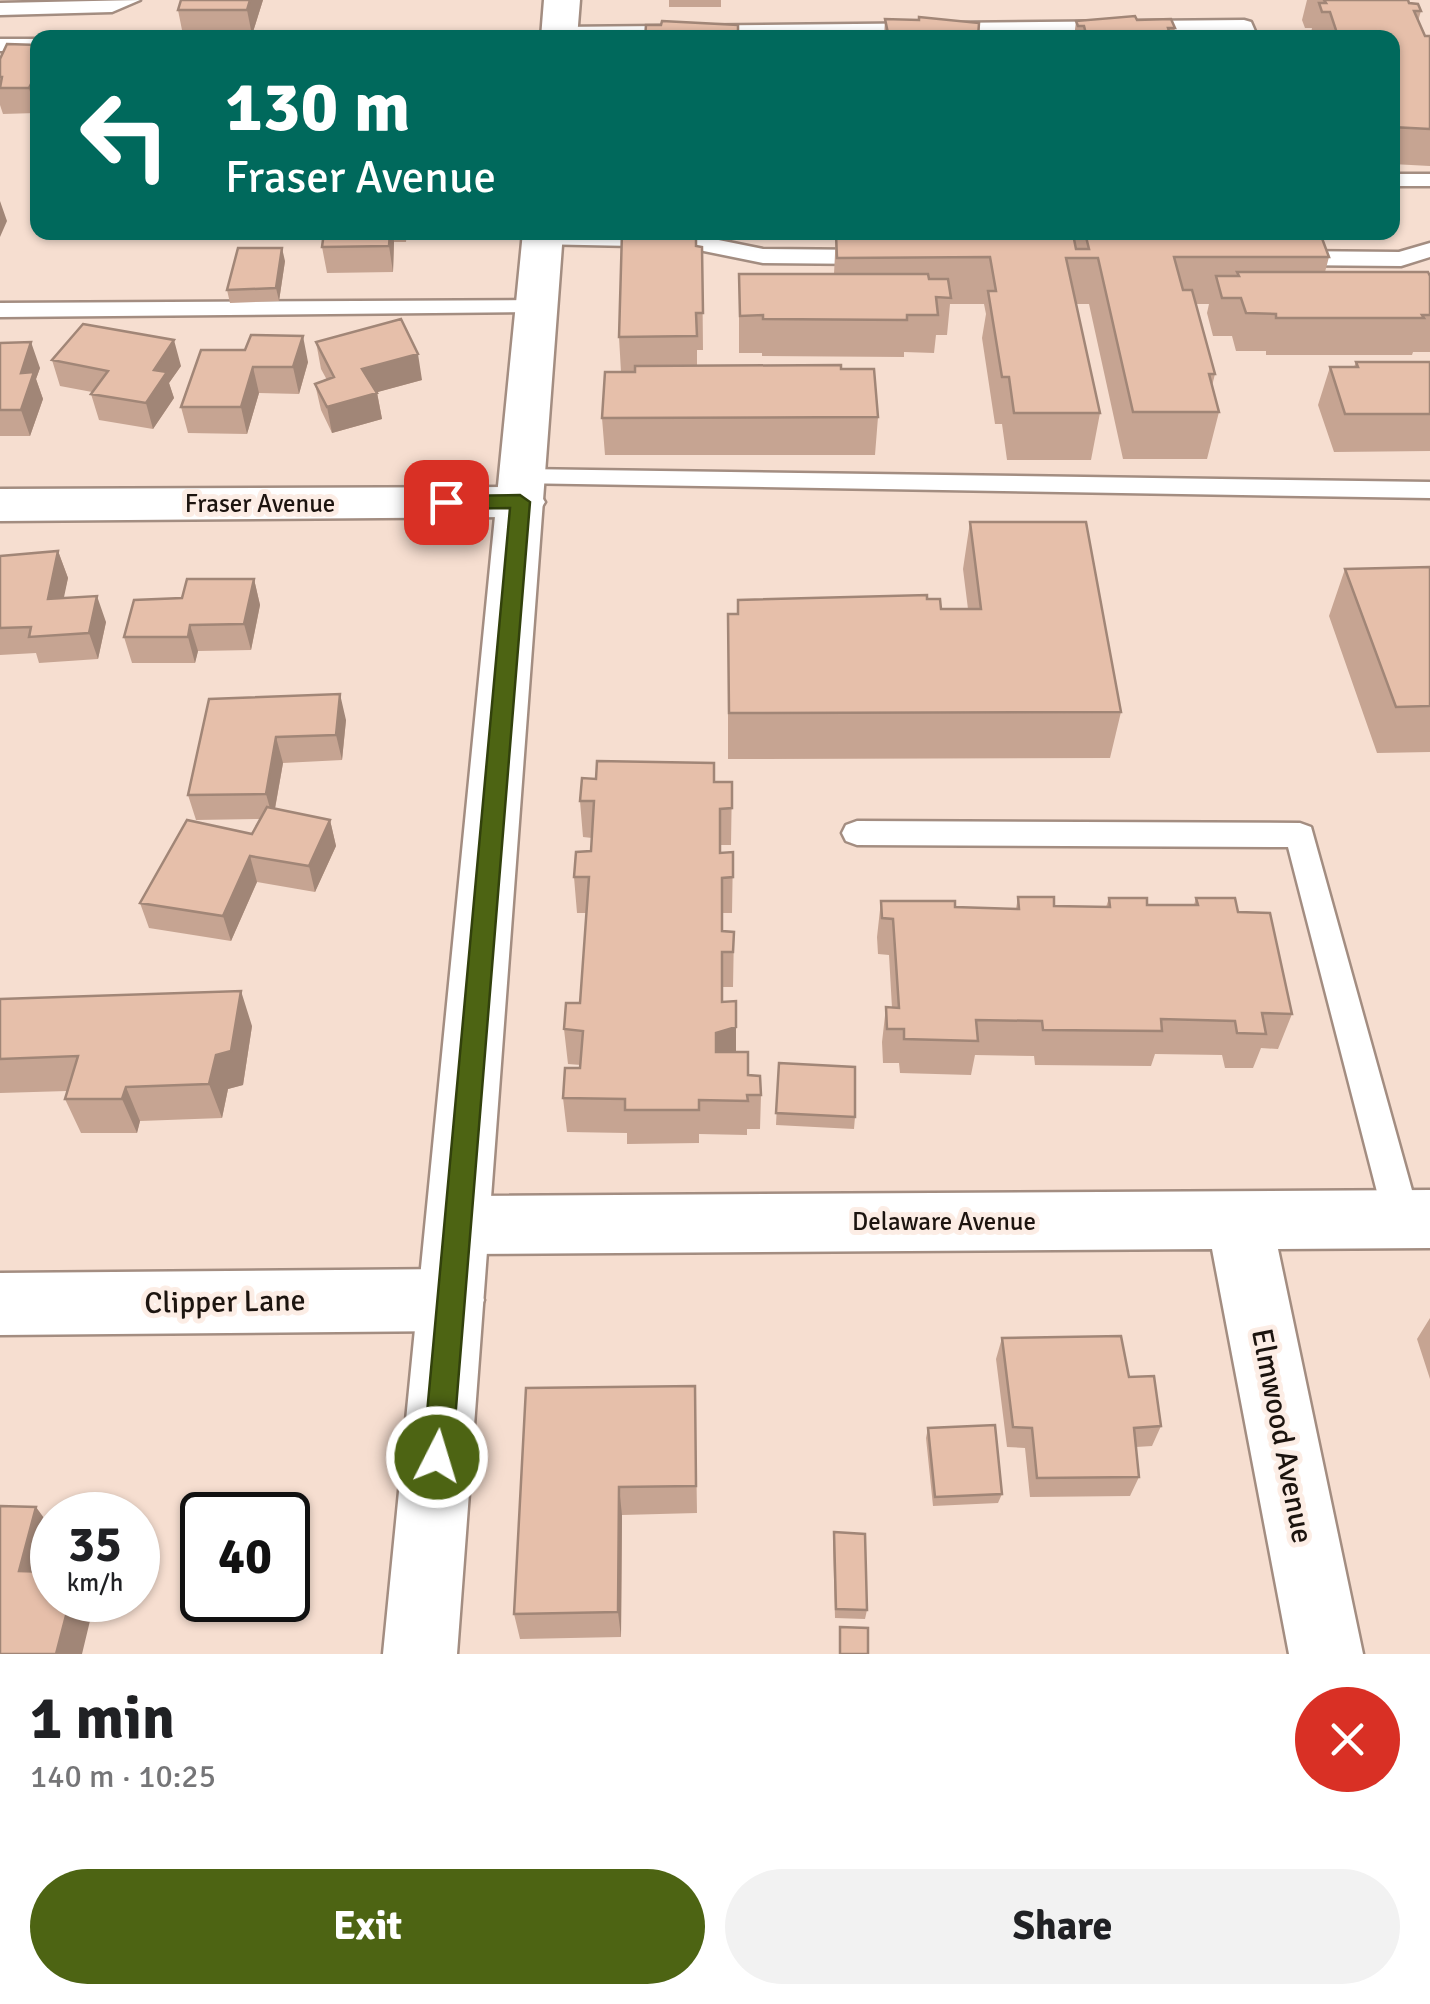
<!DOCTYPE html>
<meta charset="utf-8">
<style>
:root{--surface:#fff;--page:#f2f2f2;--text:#202124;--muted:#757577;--accent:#4d6413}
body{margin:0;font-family:Signika,sans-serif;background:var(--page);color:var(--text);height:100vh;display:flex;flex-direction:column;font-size:38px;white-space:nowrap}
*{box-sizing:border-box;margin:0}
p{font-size:32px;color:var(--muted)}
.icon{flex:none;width:55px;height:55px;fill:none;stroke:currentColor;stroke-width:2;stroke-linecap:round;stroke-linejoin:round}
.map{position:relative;height:1654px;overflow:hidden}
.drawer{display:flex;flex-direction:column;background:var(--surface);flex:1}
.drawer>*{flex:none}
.top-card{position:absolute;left:30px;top:30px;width:1370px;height:210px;border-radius:20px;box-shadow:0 2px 8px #0004;background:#00695c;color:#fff;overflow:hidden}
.speed{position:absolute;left:30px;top:1492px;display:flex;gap:20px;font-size:50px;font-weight:700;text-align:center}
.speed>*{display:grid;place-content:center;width:130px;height:130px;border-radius:50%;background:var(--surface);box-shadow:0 2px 8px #0004;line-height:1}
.speed small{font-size:25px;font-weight:400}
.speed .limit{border:5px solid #111;border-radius:15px;background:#fff;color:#111}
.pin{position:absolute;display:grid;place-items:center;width:85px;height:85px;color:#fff;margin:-42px;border-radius:20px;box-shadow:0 5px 15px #0006}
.me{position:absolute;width:110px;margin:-55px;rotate:5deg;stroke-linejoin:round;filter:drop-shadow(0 0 8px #0008)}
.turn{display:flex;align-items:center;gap:35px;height:210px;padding:0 30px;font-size:45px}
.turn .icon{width:130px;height:130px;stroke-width:2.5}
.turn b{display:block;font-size:70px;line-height:85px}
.round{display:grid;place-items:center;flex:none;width:105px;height:105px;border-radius:52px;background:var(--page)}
.head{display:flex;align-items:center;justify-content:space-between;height:170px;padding:0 30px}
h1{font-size:60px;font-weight:700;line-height:75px}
.action{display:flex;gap:20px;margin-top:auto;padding:20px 30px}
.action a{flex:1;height:115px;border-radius:60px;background:var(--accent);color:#fff;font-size:40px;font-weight:700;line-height:115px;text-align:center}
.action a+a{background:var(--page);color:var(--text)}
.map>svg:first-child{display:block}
</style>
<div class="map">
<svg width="1430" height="1654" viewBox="0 0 1430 1654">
<rect width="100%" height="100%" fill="#f6ded0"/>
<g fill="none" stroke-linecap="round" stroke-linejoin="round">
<g stroke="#a38d81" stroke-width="5">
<path id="service" d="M 140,0 L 112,12 L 0,15 L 0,3 Z
M 1244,20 L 1251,22 L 1258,38 L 1238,38 L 1236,32 L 554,38 L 549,33 L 559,27 Z
M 0,39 L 38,39 L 38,51 L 0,51 Z
M 1392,174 L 1430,174 L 1430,186 L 1392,186 Z
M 541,232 L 684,233 L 763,249 L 873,250 L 884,257 L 873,264 L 763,263 L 684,247 L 534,244 L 531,239 Z
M 1430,243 L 1430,257 L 1401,266 L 1289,265 L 1278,258 L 1289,251 L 1399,252 Z
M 537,300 L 545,302 L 549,307 L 545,312 L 0,317 L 0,303 Z
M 523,469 L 1430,482 L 1430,498 L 514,483 L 510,477 Z
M 857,821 L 1300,823 L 1311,827 L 1420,1219 L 1414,1230 L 1402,1235 L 1390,1230 L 1384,1219 L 1288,847 L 857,845 L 846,841 L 842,833 L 846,825 Z"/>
</g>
<g stroke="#a38d81" stroke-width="5">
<path id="minor" d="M 521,487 L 538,491 L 545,502 L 538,513 L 521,517 L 0,521 L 0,489 Z
M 1430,1190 L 1430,1248 L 1278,1249 L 1363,1654 L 1289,1654 L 1212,1249 L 458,1254 L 435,1246 L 426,1225 L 435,1204 L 458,1196 Z
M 451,1269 L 474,1278 L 484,1300 L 474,1322 L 451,1331 L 0,1335 L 0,1273 Z"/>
</g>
<g stroke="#a38d81" stroke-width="5">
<path id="tertiary" d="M 544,0 L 580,0 L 577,38 L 541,38 Z
M 523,232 L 563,232 L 457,1654 L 383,1654 Z"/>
</g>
<use href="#service" fill="#fff" fill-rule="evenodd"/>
<use href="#minor" fill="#fff" fill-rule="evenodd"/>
<use href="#tertiary" fill="#fff" fill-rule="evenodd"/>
</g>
<path fill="#c6a492" d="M 181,0 L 263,0 L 252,35 L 183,35 L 178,10 Z
M 669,0 L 721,0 L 721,7 L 669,7 Z
M 1307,0 L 1408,0 L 1409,3 L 1421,11 L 1418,21 L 1425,36 L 1430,36 L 1430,166 L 1392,164 L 1392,38 L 1310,38 L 1312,28 L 1305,28 L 1302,20 Z
M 885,19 L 978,38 L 884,38 Z
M 1137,20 L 1175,28 L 1173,38 L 1074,38 L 1076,21 Z
M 38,45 L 38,111 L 36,113 L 3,114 L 0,105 L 0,59 Z
M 324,232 L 407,232 L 406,242 L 394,242 L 393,272 L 327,273 L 322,247 Z
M 845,232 L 1320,233 L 1329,257 L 1325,272 L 1430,276 L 1430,352 L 1413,352 L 1412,355 L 1266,355 L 1266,351 L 1236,351 L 1232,336 L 1213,336 L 1207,313 L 1209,304 L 1195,304 L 1215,374 L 1212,386 L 1219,412 L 1207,459 L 1123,459 L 1089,304 L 1076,304 L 1100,413 L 1091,460 L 1007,460 L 1002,424 L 995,424 L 982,338 L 986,314 L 984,304 L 950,304 L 947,335 L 936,335 L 934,353 L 904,352 L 904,357 L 762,356 L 762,353 L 739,353 L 739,274 L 834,274 L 836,234 L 845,234 Z
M 696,246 L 702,247 L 703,350 L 697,350 L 697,366 L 841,369 L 878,417 L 875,455 L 605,455 L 602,418 L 621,372 L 619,337 Z
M 285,261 L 279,301 L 230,303 L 227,290 Z
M 316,342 L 422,380 L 377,392 L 382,419 L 332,433 L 321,410 L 315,384 L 327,380 L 321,369 Z
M 0,343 L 40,368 L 36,379 L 43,399 L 30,436 L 0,436 Z
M 201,350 L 308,362 L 299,394 L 259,393 L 247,434 L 188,433 L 181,407 Z
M 52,360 L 181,366 L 169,383 L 174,398 L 153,429 L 99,420 L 91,394 L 92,392 L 60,386 Z
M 1356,362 L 1430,362 L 1430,451 L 1334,452 L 1318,405 L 1330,367 L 1354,367 Z
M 970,522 L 1121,712 L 1110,758 L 728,759 L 728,614 L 927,599 L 941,609 L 968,609 L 963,569 Z
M 58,551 L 68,578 L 63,598 L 106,622 L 98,659 L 39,663 L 36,653 L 0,655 L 0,556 Z
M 1430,567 L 1430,752 L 1377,753 L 1329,616 L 1345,569 Z
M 254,579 L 260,605 L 251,650 L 198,651 L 195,663 L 132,663 L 124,637 L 182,598 Z
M 209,699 L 346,720 L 342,760 L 283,763 L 275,809 L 330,820 L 336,846 L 315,892 L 257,882 L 231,941 L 149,928 L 140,903 L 252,834 L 260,819 L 196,820 L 188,795 Z
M 714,782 L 732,782 L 731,845 L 720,845 L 720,853 L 733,852 L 732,913 L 722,913 L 722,931 L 734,932 L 733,987 L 722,987 L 722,1002 L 736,1052 L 748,1075 L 761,1095 L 760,1129 L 747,1129 L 747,1135 L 699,1134 L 699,1143 L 627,1144 L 627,1133 L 567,1132 L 563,1098 L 580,1068 L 581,1065 L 568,1064 L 564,1029 L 580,1003 L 586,913 L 577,913 L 574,877 L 591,851 L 592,838 L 583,837 L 580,801 Z
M 1018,897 L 1054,906 L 1106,907 L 1109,898 L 1147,905 L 1194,905 L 1196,898 L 1238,912 L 1292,1014 L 1278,1049 L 1261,1048 L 1253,1068 L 1225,1068 L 1222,1055 L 1155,1054 L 1151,1066 L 1035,1065 L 1034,1056 L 975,1055 L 971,1075 L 900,1073 L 899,1063 L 883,1063 L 882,1042 L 886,1007 L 892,1008 L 889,955 L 878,954 L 877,937 L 881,901 L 955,907 L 1016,909 Z
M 0,999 L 252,1026 L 243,1085 L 228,1089 L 222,1118 L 140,1121 L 137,1133 L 81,1133 L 65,1099 L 67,1091 L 0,1093 Z
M 779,1063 L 855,1117 L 854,1129 L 776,1125 Z
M 1430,1318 L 1430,1379 L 1417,1339 Z
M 1002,1338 L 1129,1377 L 1161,1426 L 1152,1446 L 1136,1447 L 1139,1477 L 1130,1496 L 1030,1497 L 1025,1448 L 1007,1447 L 996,1359 Z
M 695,1386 L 697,1513 L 622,1515 L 621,1637 L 520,1639 L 514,1614 Z
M 928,1428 L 1002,1494 L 998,1503 L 933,1506 L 926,1438 Z
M 834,1532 L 867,1610 L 865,1619 L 835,1618 L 833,1542 Z"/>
<path fill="#a18677" d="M 250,0 L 263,0 L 252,35 L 247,10 Z
M 34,78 L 38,89 L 36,113 L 29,88 Z
M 0,201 L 7,221 L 0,237 Z
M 390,232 L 393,232 L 394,242 L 393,272 L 389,246 Z
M 282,248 L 285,261 L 279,301 L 276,288 Z
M 303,336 L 308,362 L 299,394 L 293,367 Z
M 174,340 L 181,366 L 169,383 L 174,398 L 153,429 L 146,403 L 154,370 Z
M 31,342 L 40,368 L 36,379 L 43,399 L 30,436 L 21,410 L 21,373 Z
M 418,354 L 422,380 L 367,395 L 362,369 Z
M 253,367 L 259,393 L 247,434 L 241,407 Z
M 377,393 L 382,419 L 332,433 L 327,407 Z
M 58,551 L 68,578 L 58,626 L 48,599 Z
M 254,579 L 260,605 L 251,650 L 244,624 Z
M 97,596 L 106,622 L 98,659 L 89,633 Z
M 190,625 L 198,651 L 195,663 L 188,637 Z
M 340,694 L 346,720 L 342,760 L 336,735 Z
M 276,737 L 283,763 L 273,819 L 266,794 Z
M 330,820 L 336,846 L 315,892 L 309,866 Z
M 250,856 L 257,882 L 231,941 L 223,916 Z
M 241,991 L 252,1026 L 243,1085 L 228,1089 L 222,1118 L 209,1084 L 216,1055 Z
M 736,1027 L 736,1062 L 716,1068 L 716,1033 Z
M 126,1087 L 140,1121 L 137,1133 L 122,1099 Z
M 619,1487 L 622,1515 L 621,1637 L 618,1612 Z
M 36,1507 L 52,1529 L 52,1547 L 40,1597 L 19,1571 Z
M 70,1600 L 95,1600 L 82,1654 L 56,1654 Z"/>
<path fill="#e6bfaa" stroke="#a18677" stroke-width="2.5" d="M 181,0 L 250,0 L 247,10 L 178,10 Z
M 1324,0 L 1408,0 L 1409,3 L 1418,4 L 1421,11 L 1414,11 L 1425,36 L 1430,36 L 1430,129 L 1392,127 L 1392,38 L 1335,38 L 1334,36 L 1338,36 L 1330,12 L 1322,12 L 1319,3 L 1326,3 Z
M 1135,16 L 1137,20 L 1171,19 L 1175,28 L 1168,28 L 1171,38 L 1087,38 L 1084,26 L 1078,26 L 1076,21 Z
M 919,17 L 979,23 L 978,38 L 889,38 L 885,19 L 919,20 Z
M 662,21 L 738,25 L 738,33 L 732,33 L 732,38 L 645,38 L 646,25 L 661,25 Z
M 7,44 L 38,45 L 38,78 L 34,78 L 29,88 L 0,88 L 2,77 L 0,77 L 0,59 Z
M 324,232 L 390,232 L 389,246 L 322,247 Z
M 622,232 L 696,232 L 696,246 L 702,247 L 703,313 L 696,313 L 697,336 L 619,337 Z
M 1085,233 L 1320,233 L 1329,257 L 1174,257 L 1183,290 L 1192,290 L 1215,374 L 1209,374 L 1219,412 L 1133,412 L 1098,258 L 1066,258 L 1100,413 L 1014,413 L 1009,377 L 1002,377 L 988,291 L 996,291 L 990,257 L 837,258 L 836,234 L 1073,234 L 1076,249 L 1089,249 Z
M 238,248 L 282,248 L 276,288 L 227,290 Z
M 1237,272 L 1428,272 L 1430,276 L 1430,315 L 1422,315 L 1424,318 L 1276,318 L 1276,314 L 1246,313 L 1241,298 L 1222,298 L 1216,276 L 1239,276 Z
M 739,274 L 928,274 L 929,279 L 948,279 L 951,298 L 936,297 L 938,315 L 907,315 L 907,320 L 763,319 L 763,315 L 740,316 Z
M 401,319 L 418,354 L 362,369 L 377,393 L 327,407 L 315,384 L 334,377 L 316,342 Z
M 83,324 L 174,340 L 154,370 L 167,372 L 146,403 L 91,394 L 108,371 L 52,360 Z
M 251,335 L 303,336 L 293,367 L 253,367 L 241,407 L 181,407 L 201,350 L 245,350 Z
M 31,342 L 21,373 L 34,372 L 21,410 L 0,410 L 0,343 Z
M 1356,362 L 1430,362 L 1430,414 L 1345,414 L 1330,367 L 1358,367 Z
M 841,365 L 841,369 L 874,369 L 878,417 L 602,418 L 605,372 L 635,372 L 635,366 Z
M 970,522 L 1086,522 L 1121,712 L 729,713 L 728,614 L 738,614 L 738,600 L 927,595 L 927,599 L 940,599 L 941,609 L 981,609 Z
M 58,551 L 48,599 L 97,596 L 89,633 L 29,637 L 31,627 L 0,628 L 0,556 Z
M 1430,567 L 1430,706 L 1396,707 L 1345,569 Z
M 187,579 L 254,579 L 244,624 L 190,625 L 188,637 L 124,637 L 134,600 L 182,598 Z
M 340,694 L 336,735 L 276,737 L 266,794 L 188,795 L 209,699 Z
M 597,761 L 714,763 L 714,782 L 732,782 L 732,808 L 720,809 L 720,853 L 733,852 L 733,877 L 722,878 L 722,931 L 734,932 L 733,952 L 722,952 L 722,1002 L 736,1001 L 736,1027 L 716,1033 L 716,1052 L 748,1052 L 748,1075 L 760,1076 L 761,1095 L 747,1095 L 748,1101 L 699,1100 L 699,1110 L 625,1110 L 625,1099 L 563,1098 L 565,1068 L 580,1068 L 583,1031 L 564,1029 L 566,1003 L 580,1003 L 589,877 L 574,877 L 576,852 L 591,851 L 594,801 L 580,801 L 582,778 L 596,779 Z
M 267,807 L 330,820 L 309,866 L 250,856 L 223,916 L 140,903 L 187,820 L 252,834 Z
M 1018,897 L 1054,897 L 1054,906 L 1110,907 L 1109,898 L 1147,898 L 1147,905 L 1198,905 L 1196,898 L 1235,898 L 1238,912 L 1270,913 L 1292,1014 L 1262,1013 L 1266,1034 L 1237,1033 L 1235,1021 L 1161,1019 L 1162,1031 L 1043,1030 L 1042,1021 L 976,1020 L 978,1041 L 904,1039 L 904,1029 L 887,1029 L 886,1007 L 899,1008 L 893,919 L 882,918 L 881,901 L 955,901 L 955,907 L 1019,909 Z
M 241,991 L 231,1051 L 216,1055 L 209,1084 L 126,1087 L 122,1099 L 65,1099 L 78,1056 L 0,1059 L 0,999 Z
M 779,1063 L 855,1067 L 855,1117 L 776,1113 Z
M 1121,1336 L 1129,1377 L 1154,1376 L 1161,1426 L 1134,1428 L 1139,1477 L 1037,1478 L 1032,1428 L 1013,1427 L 1002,1338 Z
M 695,1386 L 696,1486 L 619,1487 L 618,1612 L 514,1614 L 526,1388 Z
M 995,1425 L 1002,1494 L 935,1497 L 928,1428 Z
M 0,1506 L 36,1507 L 19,1571 L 52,1572 L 52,1600 L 70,1600 L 56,1654 L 0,1654 Z
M 834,1532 L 865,1534 L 867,1610 L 836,1609 Z
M 840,1627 L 868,1628 L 868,1654 L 840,1654 Z"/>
<path fill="#4d6413" stroke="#32410c" stroke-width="2.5" d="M 520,495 L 530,502 L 452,1457 L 448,1467 L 437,1471 L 427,1467 L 423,1457 L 510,508 L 446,509 L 436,502 L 446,496 Z"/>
<g text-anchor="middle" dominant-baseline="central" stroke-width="10" stroke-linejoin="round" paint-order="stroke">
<g font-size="25" fill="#1c140f" stroke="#fcede5">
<text x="260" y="503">Fraser Avenue</text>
<text x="944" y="1221">Delaware Avenue</text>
</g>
<g font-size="30" fill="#1c140f" stroke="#fcede5">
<text transform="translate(225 1302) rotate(-1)">Clipper Lane</text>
<text transform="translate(1282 1436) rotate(79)">Elmwood Avenue</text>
</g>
</g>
</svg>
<div class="speed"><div>35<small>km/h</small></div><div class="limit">40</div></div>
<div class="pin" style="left:446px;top:502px;background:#d93025"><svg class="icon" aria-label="arrive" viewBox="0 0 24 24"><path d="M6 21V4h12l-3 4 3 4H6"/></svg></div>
<svg class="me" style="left:437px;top:1457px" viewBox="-20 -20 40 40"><circle r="17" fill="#4d6413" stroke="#fff" stroke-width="3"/><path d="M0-11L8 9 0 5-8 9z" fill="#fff"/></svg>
<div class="top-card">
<div class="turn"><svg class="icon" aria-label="left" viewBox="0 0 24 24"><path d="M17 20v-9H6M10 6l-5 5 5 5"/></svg><div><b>130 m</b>Fraser Avenue</div></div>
</div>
</div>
<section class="drawer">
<div class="head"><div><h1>1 min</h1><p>140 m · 10:25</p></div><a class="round" style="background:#d93025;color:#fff"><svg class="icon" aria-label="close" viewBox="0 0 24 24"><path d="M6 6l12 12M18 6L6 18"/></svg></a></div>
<div class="action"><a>Exit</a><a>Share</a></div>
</section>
